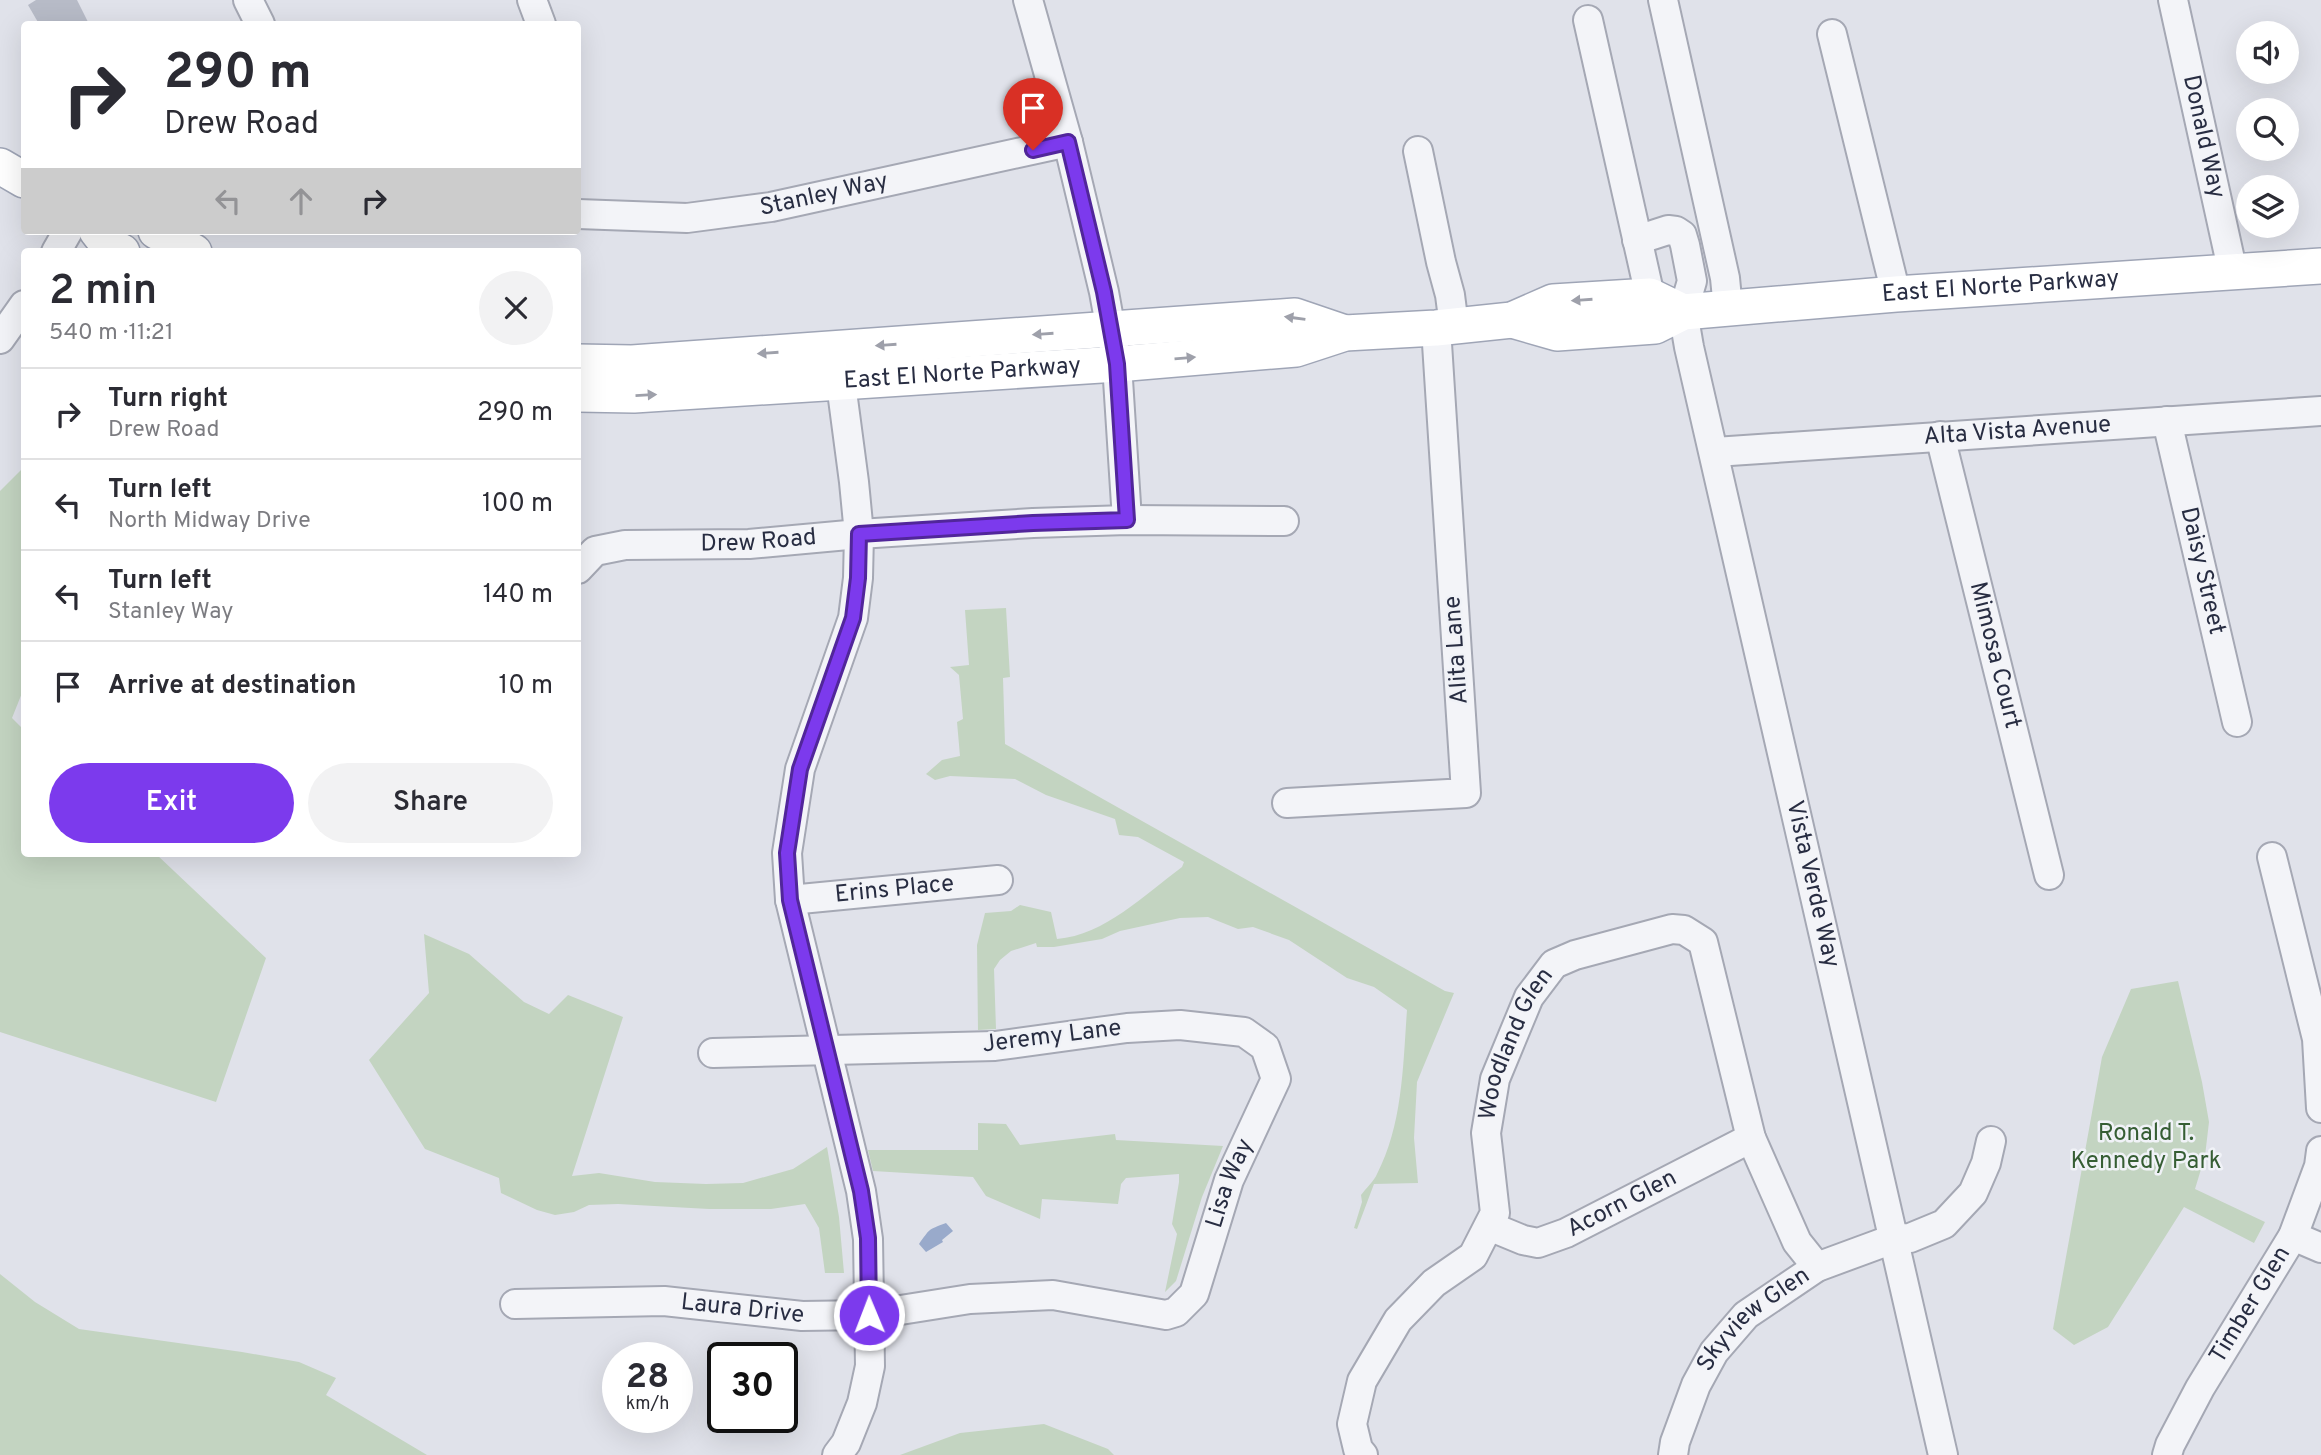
<!DOCTYPE html>
<meta charset="utf-8">
<style>
:root{--surface:#fff;--page:#f2f2f3;--text:#2b2b33;--muted:#7c7c81;--line:#e1e1e2;--accent:#7c3aed}
body{margin:0;font-family:Overpass,sans-serif;background:var(--page);color:var(--text);height:100vh;display:flex;flex-direction:column;font-size:26px;white-space:nowrap}
*{box-sizing:border-box;margin:0}
p{font-size:23px;color:var(--muted)}
.icon{flex:none;width:38px;height:38px;fill:none;stroke:currentColor;stroke-width:2;stroke-linecap:round;stroke-linejoin:round}
.map{position:relative;flex:1;overflow:hidden}
.panel{position:absolute;left:21px;top:248px;width:560px;height:609px;display:flex;flex-direction:column;background:var(--surface);border-radius:7px;box-shadow:0 7px 28px #0002}
.panel>*{flex:none}
.hud{position:absolute;left:21px;top:21px;width:560px;height:214px;border-radius:7px;box-shadow:0 7px 28px #0002;background:#fff;color:var(--text);overflow:hidden}
.controls{position:absolute;left:2236px;top:21px;display:grid;gap:14px}
.controls a{display:grid;place-items:center;width:63px;height:63px;border-radius:50%;background:var(--surface);box-shadow:0 7px 28px #0002;font-size:35px}
.speed{position:absolute;left:602px;top:1342px;display:flex;gap:14px;font-size:35px;font-weight:700;text-align:center}
.speed>*{display:grid;place-content:center;width:91px;height:91px;border-radius:50%;background:var(--surface);box-shadow:0 7px 28px #0002;line-height:1}
.speed small{font-size:18px;font-weight:400}
.speed .limit{border:4px solid #111;border-radius:10px;background:#fff;color:#111}
.pin{position:absolute;display:grid;place-items:center;width:60px;height:60px;color:#fff;margin:-72px -30px;border-radius:50% 50% 50% 0;rotate:-45deg;box-shadow:0 0 7px #0007}
.pin .icon{rotate:45deg}
.me{position:absolute;width:77px;margin:-38px;rotate:359deg;stroke-linejoin:round;filter:drop-shadow(0 0 5px #0008)}
.turn{display:flex;align-items:center;gap:24px;height:147px;padding:0 28px;font-size:32px}
.turn .icon{width:91px;height:91px;stroke-width:2.5}
.turn b{display:block;font-size:49px;line-height:60px}
.lanes{display:flex;align-items:center;height:66px;padding:0 28px;background:#0003;justify-content:center;gap:35px;direction:ltr}
.lanes .off{opacity:.35}
.round{display:grid;place-items:center;flex:none;width:74px;height:74px;border-radius:37px;background:var(--page)}
.headline{display:flex;align-items:center;justify-content:space-between;height:119px;padding:0 28px}
h1{font-size:42px;font-weight:600;line-height:52px}
.primary-button{display:flex;gap:14px;margin-top:auto;padding:14px 28px}
.primary-button a{flex:1;height:80px;border-radius:42px;background:var(--accent);color:#fff;font-size:28px;font-weight:600;line-height:80px;text-align:center}
.primary-button a+a{background:var(--page);color:var(--text)}
ul{padding:0;list-style:none}
li{display:flex;align-items:center;gap:21px;height:91px;padding:0 28px;border-top:2px solid var(--line)}
li div{flex:1}
li b{display:block;font-size:26px}
li em{font-style:normal}
.map>svg:first-child{display:block}
</style>
<div class="map">
<svg width="2321" height="1455" viewBox="0 0 2321 1455">
<rect width="100%" height="100%" fill="#e0e2ea"/>
<path fill="#c3d4c1" d="M 24,467 L 24,688 L 12,718 L 24,730 L 24,854 L 156,854 L 266,958 L 216,1102 L 0,1032 L 0,491 Z
M 1006,608 L 1010,677 L 1003,678 L 1005,744 L 1445,991 L 1454,993 L 1417,1082 L 1414,1138 L 1418,1183 L 1374,1184 L 1357,1229 L 1354,1228 L 1362,1202 L 1361,1195 C 1366,1188 1374,1181 1377,1174 C 1403,1124 1403,1064 1407,1010 L 1374,987 L 1347,978 L 1289,940 L 1253,927 L 1238,929 L 1208,917 L 1180,918 L 1120,931 L 1102,939 L 1054,947 L 1037,947 L 1036,943 L 1011,951 L 1000,960 L 994,969 L 996,1029 L 978,1030 L 977,945 L 985,913 L 1011,911 L 1020,905 L 1051,912 L 1057,939 C 1105,935 1144,895 1182,867 L 1184,862 L 1138,837 L 1119,835 L 1115,819 L 1046,795 L 1015,779 L 950,776 L 935,780 L 926,774 L 942,760 L 960,756 L 957,722 L 963,719 L 959,675 L 950,667 L 969,665 L 965,610 Z
M 424,934 L 469,954 L 524,1002 L 549,1014 L 568,995 L 623,1017 L 572,1176 L 599,1173 L 655,1182 L 706,1184 L 743,1183 L 793,1169 L 827,1147 L 839,1217 L 844,1273 L 825,1273 L 819,1228 L 805,1204 L 771,1209 L 709,1209 L 618,1204 L 589,1205 L 574,1212 L 555,1215 L 537,1210 L 501,1193 L 499,1178 L 425,1149 L 369,1060 L 429,993 Z
M 2178,981 L 2202,1082 L 2209,1122 L 2205,1156 L 2195,1189 L 2265,1222 L 2254,1243 L 2184,1207 L 2108,1327 L 2074,1345 L 2053,1329 L 2102,1057 L 2131,989 Z
M 978,1123 L 1006,1124 L 1020,1145 L 1115,1134 L 1116,1140 L 1223,1146 L 1202,1197 L 1176,1281 L 1165,1292 L 1177,1234 L 1172,1224 L 1179,1182 L 1179,1174 L 1126,1178 L 1121,1184 L 1118,1204 L 1042,1199 L 1040,1219 L 986,1196 L 973,1177 L 873,1171 L 868,1150 L 978,1150 Z
M 0,1274 L 35,1302 L 79,1329 L 242,1352 L 299,1362 L 336,1378 L 326,1395 L 427,1455 L 0,1455 Z
M 1044,1424 L 1108,1449 L 1114,1455 L 900,1455 L 960,1433 Z"/>
<path fill="#99aacb" d="M 946,1223 L 953,1231 L 942,1240 L 943,1242 L 926,1252 L 919,1244 C 930,1229 927,1230 946,1223 Z"/>
<path fill="#b7bbc7" d="M 36,0 L 77,0 L 89,24 L 39,24 L 28,5 Z"/>
<g fill="none" stroke-linecap="round" stroke-linejoin="round">
<g stroke="#a5a8b4" stroke-width="32">
<g id="minor">
<path d="M 248,0 L 260,24"/>
<path d="M 532,0 L 541,24"/>
<path d="M 1028,0 L 1068,142 L 1104,292 L 1117,364 L 1127,520"/>
<path d="M 1663,0 L 1725,278 L 1728,309"/>
<path id="s1" d="M 2173,0 L 2233,273"/>
<path d="M 1588,20 L 1650,296"/>
<path d="M 1832,34 L 1896,294"/>
<path d="M 1418,151 L 1441,262 L 1450,295 L 1454,326"/>
<path id="s2" d="M 578,214 L 687,218 L 771,207 L 1068,142"/>
<path id="s3" d="M 1637,240 L 1668,230 L 1676,231 L 1682,235 L 1685,245 L 1692,281 L 1683,312 L 1689,347 L 1943,1455"/>
<path d="M 56,252 L 68,231"/>
<path d="M 0,339 L 24,305"/>
<path id="s4" d="M 2167,421 L 2237,722"/>
<path id="s5" d="M 1940,436 L 2049,875"/>
<path id="s6" d="M 1715,452 L 2321,411"/>
<path id="s7" d="M 578,569 L 595,551 L 625,545 L 749,544 L 859,534 L 1033,523 L 1127,520 L 1284,521"/>
<path d="M 1287,803 L 1466,793 L 1436,328"/>
<path d="M 2272,857 L 2317,1039 L 2321,1108"/>
<path id="s8" d="M 790,900 L 998,880"/>
<path id="s9" d="M 1489,1226 L 1523,1240 L 1538,1243 L 1566,1233 L 1751,1138"/>
<path d="M 2293,1236 L 2321,1248"/>
<path id="s10" d="M 515,1304 L 664,1301 L 802,1316 L 869,1315 L 970,1299 L 1053,1295 L 1166,1315 L 1176,1312 L 1194,1294 L 1229,1180 L 1276,1079 L 1265,1047 L 1244,1032 L 1180,1025 L 1127,1028 L 995,1046 L 713,1053"/>
<path d="M 837,1455 L 846,1443 L 862,1403 L 870,1366 L 868,1239 L 861,1191 L 790,900 L 787,853 L 800,769 L 853,618 L 858,578 L 859,534 L 854,482 L 838,361"/>
<path id="s11" d="M 1363,1455 L 1358,1449 L 1352,1424 L 1362,1381 L 1398,1320 L 1434,1283 L 1473,1256 L 1495,1213 L 1486,1133 L 1495,1079 L 1529,997 L 1554,964 L 1575,955 L 1672,929 L 1684,930 L 1703,942 L 1751,1138 L 1797,1242 L 1817,1267"/>
<path id="s12" d="M 1673,1455 L 1675,1442 L 1696,1385 L 1714,1352 L 1746,1315 L 1817,1267 L 1893,1239 L 1910,1238 L 1944,1224 L 1973,1193 L 1986,1163 L 1991,1141"/>
<path id="s13" d="M 2167,1455 L 2170,1445 L 2200,1388 L 2293,1236 L 2319,1166 L 2321,1151"/>
</g>
</g>
<g stroke="#9fa5b6" stroke-width="38">
<g id="major">
<path d="M 0,166 L 24,180"/>
<path d="M 97,231 L 108,245 L 122,252"/>
<path d="M 156,231 L 194,252"/>
<path id="s14" d="M 1512,320 L 1557,333 L 1655,326 L 1683,312 L 1896,294 L 2321,266"/>
<path d="M 578,362 L 632,363 L 1295,316 L 1345,333"/>
<path id="s15" d="M 578,394 L 634,395 L 841,382 L 1117,364 L 1296,349 L 1345,333 L 1436,328 L 1512,320 L 1553,302 L 1650,296 L 1683,312"/>
</g>
</g>
<use href="#minor" stroke="#f3f4f8" stroke-width="28"/>
<use href="#major" stroke="#fff" stroke-width="35"/>
</g>
<defs><path id="oneway-solid" d="M-6-.8H1V-3.2L6.5 0L1 3.2V.8H-6Z" transform="scale(1.75)"/></defs>
<g fill="#9ea0aa">
<use href="#oneway-solid" transform="translate(1582 300) rotate(176)"/>
<use href="#oneway-solid" transform="translate(1295 318) rotate(-172)"/>
<use href="#oneway-solid" transform="translate(1043 334) rotate(176)"/>
<use href="#oneway-solid" transform="translate(886 345) rotate(176)"/>
<use href="#oneway-solid" transform="translate(768 353) rotate(176)"/>
<use href="#oneway-solid" transform="translate(1185 358) rotate(-5)"/>
<use href="#oneway-solid" transform="translate(646 395) rotate(-3)"/>
</g>
<g fill="none" stroke-linecap="round" stroke-linejoin="round">
<g stroke="#51269a" stroke-width="18">
<path id="route" d="M 869,1315 L 868,1238 L 861,1191 L 790,900 L 787,853 L 800,769 L 853,618 L 858,578 L 859,534 L 1033,523 L 1127,520 L 1117,364 L 1104,292 L 1068,142 L 1033,150"/>
</g>
<use href="#route" stroke="#7c3aed" stroke-width="12"/>
</g>
<g text-anchor="middle" dominant-baseline="central" stroke-width="5" stroke-linejoin="round" paint-order="stroke">
<g font-size="24" fill="#282d42" stroke="#f0f2f7">
<text stroke="none"><textPath href="#s1" startOffset="140">Donald Way</textPath></text>
<text stroke="none"><textPath href="#s2" startOffset="248">Stanley Way</textPath></text>
<text stroke="none"><textPath href="#s14" startOffset="495">East El Norte Parkway</textPath></text>
<text stroke="none"><textPath href="#s15" startOffset="385">East El Norte Parkway</textPath></text>
<text stroke="none"><textPath href="#s6" startOffset="303">Alta Vista Avenue</textPath></text>
<text stroke="none"><textPath href="#s7" startOffset="189">Drew Road</textPath></text>
<text stroke="none"><textPath href="#s4" startOffset="154">Daisy Street</textPath></text>
<text transform="translate(1457 650) rotate(-94)">Alita Lane</text>
<text stroke="none"><textPath href="#s5" startOffset="226">Mimosa Court</textPath></text>
<text stroke="none"><textPath href="#s3" startOffset="714">Vista Verde Way</textPath></text>
<text stroke="none"><textPath href="#s8" startOffset="105">Erins Place</textPath></text>
<text transform="translate(1052 1037) rotate(-7)">Jeremy Lane</text>
<text stroke="none"><textPath href="#s11" startOffset="471">Woodland Glen</textPath></text>
<text stroke="none"><textPath href="#s10" startOffset="807">Lisa Way</textPath></text>
<text stroke="none"><textPath href="#s9" startOffset="145">Acorn Glen</textPath></text>
<text stroke="none"><textPath href="#s13" startOffset="172">Timber Glen</textPath></text>
<text stroke="none"><textPath href="#s10" startOffset="228">Laura Drive</textPath></text>
<text stroke="none"><textPath href="#s12" startOffset="163">Skyview Glen</textPath></text>
</g>
<g font-size="24" fill="#365e34" stroke="#f0f2f7">
<text x="2146" y="1134">Ronald T.<tspan x="2146" dy="28">Kennedy Park</tspan></text>
</g>
</g>
</svg>
<div class="controls">
<a><svg class="icon" aria-label="sound" viewBox="0 0 24 24"><path d="M4 9h4l5-4v14l-5-4H4zM17 9q2 3 0 6"/></svg></a>
<a><svg class="icon" aria-label="search" viewBox="0 0 24 24"><circle cx="10" cy="10" r="6"/><path d="M15 15l6 6"/></svg></a>
<a><svg class="icon" aria-label="layers" viewBox="0 0 24 24"><path d="M12 4l9 5-9 5-9-5zM3 14l9 5 9-5"/></svg></a>
</div>
<div class="speed"><div>28<small>km/h</small></div><div class="limit">30</div></div>
<div class="pin" style="left:1033px;top:150px;background:#d93025"><svg class="icon" aria-label="arrive" viewBox="0 0 24 24"><path d="M6 21V4h12l-3 4 3 4H6"/></svg></div>
<svg class="me" style="left:869px;top:1315px" viewBox="-20 -20 40 40"><circle r="17" fill="#7c3aed" stroke="#fff" stroke-width="3"/><path d="M0-11L8 9 0 5-8 9z" fill="#fff"/></svg>
<div class="hud">
<div class="turn"><svg class="icon" aria-label="right" viewBox="0 0 24 24"><path d="M7 20v-9h11M14 6l5 5-5 5"/></svg><div><b>290 m</b>Drew Road</div></div>
<div class="lanes"><svg class="icon off" aria-label="left" viewBox="0 0 24 24"><path d="M17 20v-9H6M10 6l-5 5 5 5"/></svg><svg class="icon off" aria-label="ahead" viewBox="0 0 24 24"><path d="M12 20V5M6 11l6-6 6 6"/></svg><svg class="icon" aria-label="right" viewBox="0 0 24 24"><path d="M7 20v-9h11M14 6l5 5-5 5"/></svg></div>
</div>
<section class="panel">
<div class="headline"><div><h1>2 min</h1><p>540 m · 11:21</p></div><a class="round"><svg class="icon" aria-label="close" viewBox="0 0 24 24"><path d="M6 6l12 12M18 6L6 18"/></svg></a></div>
<ul>
<li><svg class="icon" aria-label="right" viewBox="0 0 24 24"><path d="M7 20v-9h11M14 6l5 5-5 5"/></svg><div><b>Turn right</b><p>Drew Road</p></div><em>290 m</em></li>
<li><svg class="icon" aria-label="left" viewBox="0 0 24 24"><path d="M17 20v-9H6M10 6l-5 5 5 5"/></svg><div><b>Turn left</b><p>North Midway Drive</p></div><em>100 m</em></li>
<li><svg class="icon" aria-label="left" viewBox="0 0 24 24"><path d="M17 20v-9H6M10 6l-5 5 5 5"/></svg><div><b>Turn left</b><p>Stanley Way</p></div><em>140 m</em></li>
<li><svg class="icon" aria-label="arrive" viewBox="0 0 24 24"><path d="M6 21V4h12l-3 4 3 4H6"/></svg><div><b>Arrive at destination</b></div><em>10 m</em></li>
</ul>
<div class="primary-button"><a>Exit</a><a>Share</a></div>
</section>
</div>
